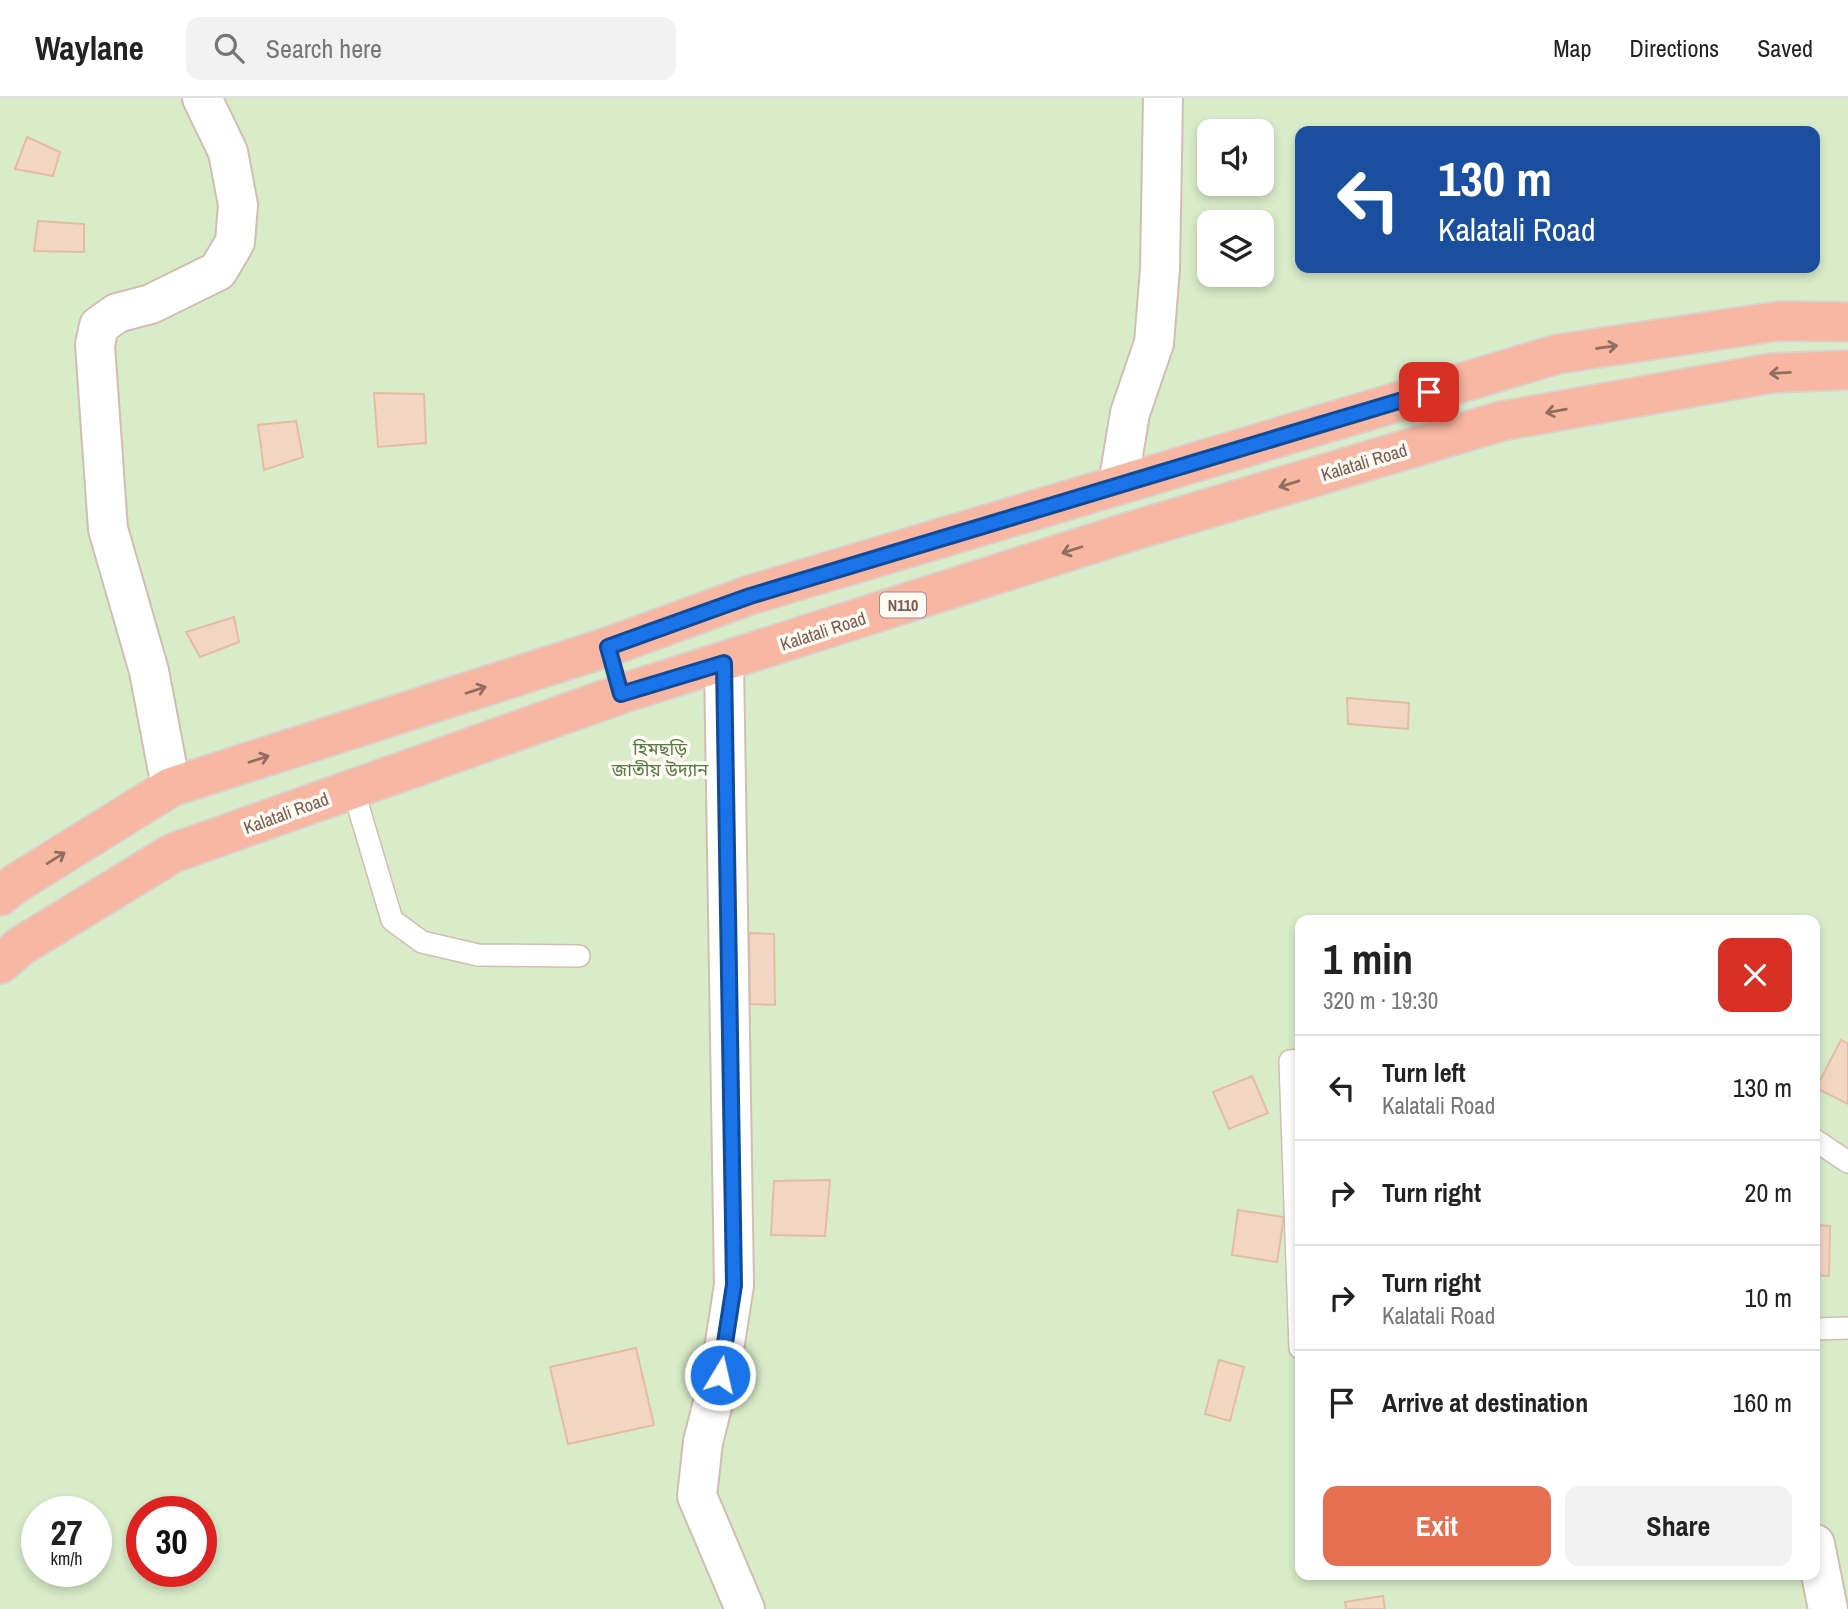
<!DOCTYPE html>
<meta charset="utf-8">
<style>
:root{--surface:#fff;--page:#f2f2f2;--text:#222;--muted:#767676;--line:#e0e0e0;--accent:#e76f51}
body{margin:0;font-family:"Archivo Narrow","Noto Sans Bengali",sans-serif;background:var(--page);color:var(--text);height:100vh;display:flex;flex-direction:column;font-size:26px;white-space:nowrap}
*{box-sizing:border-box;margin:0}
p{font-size:23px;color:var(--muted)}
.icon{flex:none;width:38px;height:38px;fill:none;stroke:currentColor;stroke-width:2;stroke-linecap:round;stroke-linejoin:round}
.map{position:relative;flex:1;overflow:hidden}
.drawer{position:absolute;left:1295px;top:817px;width:525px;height:665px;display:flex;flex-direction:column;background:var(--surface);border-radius:14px;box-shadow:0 4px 10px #0003}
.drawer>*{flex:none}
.banner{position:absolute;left:1295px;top:28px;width:525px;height:147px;border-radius:14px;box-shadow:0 4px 10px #0003;background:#1a4fa0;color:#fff;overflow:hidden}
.tools{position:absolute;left:1197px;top:21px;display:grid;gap:14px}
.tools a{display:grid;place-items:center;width:77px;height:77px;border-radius:14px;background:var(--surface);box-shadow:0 4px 10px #0003;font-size:35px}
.speed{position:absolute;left:21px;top:1398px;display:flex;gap:14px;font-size:35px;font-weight:700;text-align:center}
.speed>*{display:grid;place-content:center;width:91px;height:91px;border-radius:50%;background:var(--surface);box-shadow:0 4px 10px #0003;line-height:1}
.speed small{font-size:18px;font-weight:400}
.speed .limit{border:10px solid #d22;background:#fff;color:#111}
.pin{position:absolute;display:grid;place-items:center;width:60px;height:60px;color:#fff;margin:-30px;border-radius:14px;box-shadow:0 4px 10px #0006}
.me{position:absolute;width:77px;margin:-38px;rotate:9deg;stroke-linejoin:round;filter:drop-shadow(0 0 5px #0008)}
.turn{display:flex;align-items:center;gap:24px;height:147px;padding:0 28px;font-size:32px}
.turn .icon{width:91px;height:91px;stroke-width:2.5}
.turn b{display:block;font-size:49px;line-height:60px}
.round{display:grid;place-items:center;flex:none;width:74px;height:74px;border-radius:14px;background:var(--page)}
.overview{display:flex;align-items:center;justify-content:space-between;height:119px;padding:0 28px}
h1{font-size:42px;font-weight:700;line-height:52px}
.primary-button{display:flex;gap:14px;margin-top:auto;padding:14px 28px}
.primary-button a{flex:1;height:80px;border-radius:14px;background:var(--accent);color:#fff;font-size:28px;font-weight:700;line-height:80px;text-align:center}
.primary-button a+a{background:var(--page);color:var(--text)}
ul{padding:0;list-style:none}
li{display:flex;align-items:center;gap:21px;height:105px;padding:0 28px;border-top:2px solid var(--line)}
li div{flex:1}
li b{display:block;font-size:26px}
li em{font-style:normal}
header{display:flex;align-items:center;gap:42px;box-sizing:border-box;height:98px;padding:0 35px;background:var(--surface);border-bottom:2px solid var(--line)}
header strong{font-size:33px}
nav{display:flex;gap:38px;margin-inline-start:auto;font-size:24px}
.search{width:490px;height:63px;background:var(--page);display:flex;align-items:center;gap:18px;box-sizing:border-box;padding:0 24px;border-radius:14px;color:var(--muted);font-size:26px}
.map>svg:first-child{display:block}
</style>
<header>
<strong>Waylane</strong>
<div class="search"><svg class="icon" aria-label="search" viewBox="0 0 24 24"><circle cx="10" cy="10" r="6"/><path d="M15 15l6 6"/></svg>Search here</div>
<nav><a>Map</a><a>Directions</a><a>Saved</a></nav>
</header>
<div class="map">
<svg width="1848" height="1511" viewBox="0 0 1848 1511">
<rect width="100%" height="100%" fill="#fdf6ec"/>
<path fill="#d8ecc9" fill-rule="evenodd" d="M 0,0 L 1848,0 L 1848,1511 L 0,1511 ZM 1209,33 L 1262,33 L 1262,86 L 1209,86 ZM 1300,33 L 1815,33 L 1815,170 L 1300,170 ZM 1209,124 L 1262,124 L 1262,177 L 1209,177 ZM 1300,822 L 1815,822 L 1815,1477 L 1300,1477 ZM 37,1414 L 96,1414 L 96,1474 L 37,1474 ZM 142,1414 L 201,1414 L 201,1474 L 142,1474 Z"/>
<path fill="#f3d5c3" stroke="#e6bba3" stroke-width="2" d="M 27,39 L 60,54 L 53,78 L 15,71 Z
M 38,123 L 84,126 L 84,154 L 34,153 Z
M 374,295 L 424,296 L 426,345 L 378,349 Z
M 296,323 L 303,359 L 264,372 L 258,327 Z
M 234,519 L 239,544 L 200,559 L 186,534 Z
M 1347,600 L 1409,605 L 1408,631 L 1348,626 Z
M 749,835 L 774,836 L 775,907 L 750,906 Z
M 1841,942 L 1848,946 L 1848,1006 L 1816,990 Z
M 1252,978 L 1268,1015 L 1229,1031 L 1213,994 Z
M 830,1082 L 825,1138 L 771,1137 L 774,1083 Z
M 1238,1112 L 1284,1119 L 1277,1164 L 1232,1157 Z
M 1815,1127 L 1830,1128 L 1829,1178 L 1815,1177 Z
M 636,1250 L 654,1327 L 568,1346 L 550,1269 Z
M 1219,1262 L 1244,1269 L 1230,1323 L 1205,1316 Z
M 1383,1498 L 1385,1511 L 1346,1511 L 1345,1504 Z"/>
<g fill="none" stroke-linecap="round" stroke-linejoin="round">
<g stroke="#d1beb0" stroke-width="24">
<path id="lane" d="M 353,691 L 392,822 L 422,844 L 478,857 L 579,858
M 1300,962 L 1290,963 L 1300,1250
M 1815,1042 L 1848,1064
M 1815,1231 L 1848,1230"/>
</g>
<g stroke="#d1beb0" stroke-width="42">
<path id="street" d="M 1118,387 L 1130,315 L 1154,245 L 1160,171 L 1163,0
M 724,565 L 734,1187 L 720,1277 L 703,1344 L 697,1398 L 745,1511
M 171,689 L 149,573 L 108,431 L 95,247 L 99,228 L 117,215 L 151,206 L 218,173 L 235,144 L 238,107 L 228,54 L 202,0
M 1815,1446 L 1828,1511"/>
</g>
<g stroke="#dad1cd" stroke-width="42">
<path id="highway" d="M 0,798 L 15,786 L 171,689 L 608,549 L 750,497 L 1558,256 L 1779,223 L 1848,224
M 0,866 L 21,848 L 173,755 L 621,596 L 1129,434 L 1502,323 L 1772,275 L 1848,272"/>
</g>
<use href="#lane" stroke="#fff" stroke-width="21"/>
<use href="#street" stroke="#fff" stroke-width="38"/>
<use href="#highway" stroke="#f7b7a3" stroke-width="38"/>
</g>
<defs><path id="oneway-shaft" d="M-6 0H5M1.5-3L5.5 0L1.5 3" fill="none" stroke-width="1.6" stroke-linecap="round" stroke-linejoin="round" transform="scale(1.75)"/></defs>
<g stroke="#936e5e">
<use href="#oneway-shaft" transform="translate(1607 249) rotate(-8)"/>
<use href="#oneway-shaft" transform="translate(1780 275) rotate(177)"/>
<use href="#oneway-shaft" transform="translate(1556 313) rotate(170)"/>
<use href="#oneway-shaft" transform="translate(1289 386) rotate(163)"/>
<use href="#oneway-shaft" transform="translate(1072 452) rotate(162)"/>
<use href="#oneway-shaft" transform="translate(476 592) rotate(-18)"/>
<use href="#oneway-shaft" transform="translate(259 661) rotate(-18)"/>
<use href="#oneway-shaft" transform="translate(56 760) rotate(-32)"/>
</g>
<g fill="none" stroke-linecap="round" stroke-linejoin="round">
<g stroke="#114b97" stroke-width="18">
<path id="route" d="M 720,1277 L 734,1187 L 724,565 L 621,596 L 608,549 L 750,498 L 1429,294"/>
</g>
<use href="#route" stroke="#1a73e8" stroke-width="12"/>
</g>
<g text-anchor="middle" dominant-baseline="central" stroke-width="7" stroke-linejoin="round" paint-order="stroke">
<rect fill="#fffaf3" stroke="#a28b7f" stroke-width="2" x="880" y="494.5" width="46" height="25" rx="5"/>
<g font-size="16" font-weight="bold" fill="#7a5c4d">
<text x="903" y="507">N110</text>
</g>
<g font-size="18" fill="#7a5c4d" stroke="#fffaf3">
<text transform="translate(1364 364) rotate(-17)">Kalatali Road</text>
<text transform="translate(823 533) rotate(-18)">Kalatali Road</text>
<text transform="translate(286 715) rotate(-20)">Kalatali Road</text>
</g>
<g font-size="18" fill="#537a41" stroke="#fffaf3">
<text x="660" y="650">হিমছড়ি<tspan x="660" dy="21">জাতীয় উদ্যান</tspan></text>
</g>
</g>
</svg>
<div class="tools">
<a><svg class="icon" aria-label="sound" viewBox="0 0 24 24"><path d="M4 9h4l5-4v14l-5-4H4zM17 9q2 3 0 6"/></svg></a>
<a><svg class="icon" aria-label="layers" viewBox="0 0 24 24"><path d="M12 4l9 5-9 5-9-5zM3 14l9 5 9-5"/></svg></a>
</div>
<div class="speed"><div>27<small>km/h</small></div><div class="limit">30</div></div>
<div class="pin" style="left:1429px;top:294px;background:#d93025"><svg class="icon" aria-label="arrive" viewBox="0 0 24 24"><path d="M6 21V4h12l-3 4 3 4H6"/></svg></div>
<svg class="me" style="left:720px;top:1277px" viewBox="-20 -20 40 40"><circle r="17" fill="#1a73e8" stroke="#fff" stroke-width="3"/><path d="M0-11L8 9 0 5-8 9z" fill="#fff"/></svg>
<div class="banner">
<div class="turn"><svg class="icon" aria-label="left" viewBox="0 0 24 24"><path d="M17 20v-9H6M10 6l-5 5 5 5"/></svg><div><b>130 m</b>Kalatali Road</div></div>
</div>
<section class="drawer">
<div class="overview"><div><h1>1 min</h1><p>320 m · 19:30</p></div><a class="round" style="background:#d93025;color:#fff"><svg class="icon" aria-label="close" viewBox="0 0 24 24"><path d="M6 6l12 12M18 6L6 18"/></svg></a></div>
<ul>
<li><svg class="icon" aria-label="left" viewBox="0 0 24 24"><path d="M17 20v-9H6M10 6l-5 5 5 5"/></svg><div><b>Turn left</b><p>Kalatali Road</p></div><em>130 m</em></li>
<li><svg class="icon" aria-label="right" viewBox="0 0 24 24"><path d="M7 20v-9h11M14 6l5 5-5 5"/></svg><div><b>Turn right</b></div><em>20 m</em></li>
<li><svg class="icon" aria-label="right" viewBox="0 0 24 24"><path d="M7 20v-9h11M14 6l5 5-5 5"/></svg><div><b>Turn right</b><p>Kalatali Road</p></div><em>10 m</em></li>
<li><svg class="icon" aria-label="arrive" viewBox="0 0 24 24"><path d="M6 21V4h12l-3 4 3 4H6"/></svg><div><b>Arrive at destination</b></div><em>160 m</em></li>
</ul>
<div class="primary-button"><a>Exit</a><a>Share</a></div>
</section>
</div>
